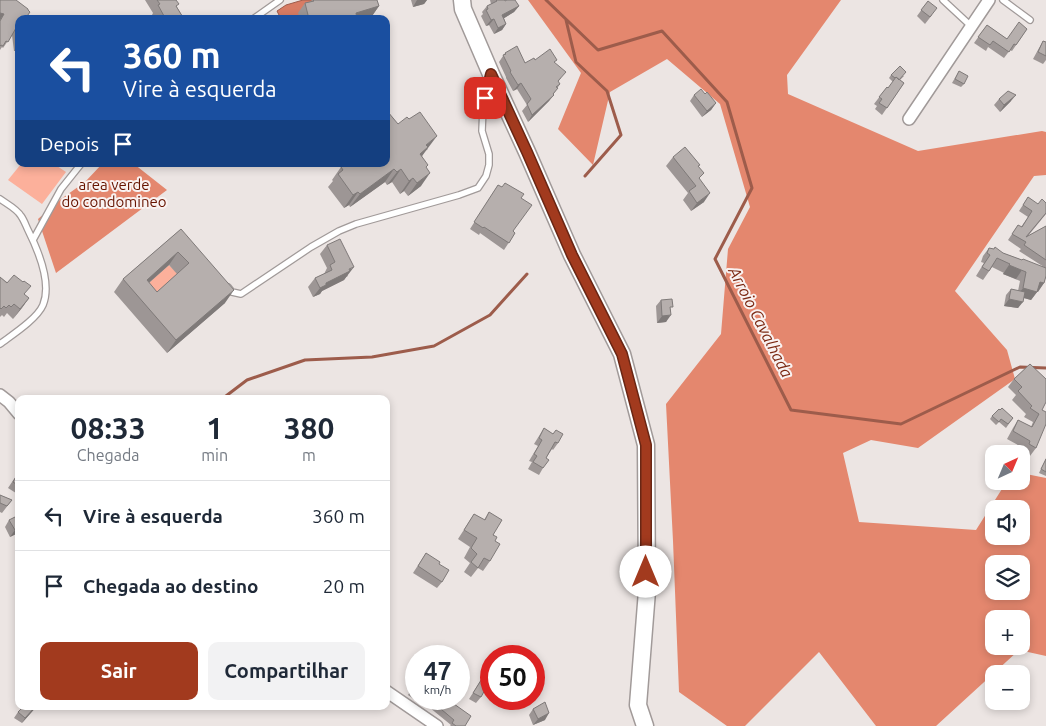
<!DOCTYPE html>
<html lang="pt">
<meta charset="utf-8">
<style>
:root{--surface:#fff;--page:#f2f2f3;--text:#1f2937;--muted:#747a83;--line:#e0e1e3;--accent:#a23a1e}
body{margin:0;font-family:Ubuntu,sans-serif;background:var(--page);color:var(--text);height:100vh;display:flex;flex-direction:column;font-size:19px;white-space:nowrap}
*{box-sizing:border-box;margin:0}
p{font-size:16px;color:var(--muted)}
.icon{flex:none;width:28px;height:28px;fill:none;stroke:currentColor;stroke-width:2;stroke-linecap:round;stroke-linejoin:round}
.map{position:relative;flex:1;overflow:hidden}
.sheet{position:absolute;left:15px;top:395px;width:375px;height:315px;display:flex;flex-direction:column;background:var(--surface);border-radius:10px;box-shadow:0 2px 8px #0003}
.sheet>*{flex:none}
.banner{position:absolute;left:15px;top:15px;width:375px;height:152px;border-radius:10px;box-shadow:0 2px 8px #0003;background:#1a4fa0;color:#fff;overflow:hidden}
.needle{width:32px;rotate:44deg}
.buttons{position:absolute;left:985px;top:445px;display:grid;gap:10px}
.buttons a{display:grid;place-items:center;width:45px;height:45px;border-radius:10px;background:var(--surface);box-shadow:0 2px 8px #0003;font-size:25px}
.speed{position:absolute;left:405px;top:645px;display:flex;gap:10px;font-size:25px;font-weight:700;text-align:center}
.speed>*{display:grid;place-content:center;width:65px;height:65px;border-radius:50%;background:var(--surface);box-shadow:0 2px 8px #0003;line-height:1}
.speed small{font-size:12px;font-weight:400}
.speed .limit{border:8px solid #d22;background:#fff;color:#111}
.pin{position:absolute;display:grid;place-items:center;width:42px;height:42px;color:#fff;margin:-21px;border-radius:10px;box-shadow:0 2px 8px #0006}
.me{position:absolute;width:55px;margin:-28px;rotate:0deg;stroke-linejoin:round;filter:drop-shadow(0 0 4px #0008)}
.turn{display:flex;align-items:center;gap:18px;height:105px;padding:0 25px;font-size:22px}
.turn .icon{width:65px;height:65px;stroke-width:2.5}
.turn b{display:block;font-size:35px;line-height:42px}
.then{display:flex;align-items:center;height:48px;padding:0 25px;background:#0003;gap:10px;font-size:19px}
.eta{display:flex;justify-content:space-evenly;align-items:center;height:85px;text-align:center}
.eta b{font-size:30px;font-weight:700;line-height:35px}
.action{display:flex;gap:10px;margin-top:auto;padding:10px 25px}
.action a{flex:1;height:58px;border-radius:10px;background:var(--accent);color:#fff;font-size:20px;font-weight:700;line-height:58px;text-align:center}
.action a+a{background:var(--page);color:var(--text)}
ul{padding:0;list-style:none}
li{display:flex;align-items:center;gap:15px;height:70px;padding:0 25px;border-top:1px solid var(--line)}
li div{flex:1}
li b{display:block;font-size:19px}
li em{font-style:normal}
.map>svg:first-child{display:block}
</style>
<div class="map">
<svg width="1046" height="726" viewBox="0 0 1046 726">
<rect width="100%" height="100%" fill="#ece5e3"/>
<path fill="#fcb09b" d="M 21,164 L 54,164 L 66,172 L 42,204 L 8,180 Z
M 169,265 L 180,276 L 148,305 L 137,293 Z"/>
<path fill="#e4876e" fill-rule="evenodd" d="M 528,0 L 841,0 L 787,75 L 788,94 L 918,151 L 1042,131 L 1046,132 L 1046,175 L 1034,176 L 955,291 L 1007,350 L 1015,379 L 918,448 L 871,440 L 843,453 L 859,522 L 976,530 L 1007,481 L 1021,481 L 1021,473 L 1046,478 L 1046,656 L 1019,650 L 936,726 L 876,726 L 819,652 L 745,726 L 727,726 L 679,692 L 673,541 L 666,404 L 721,334 L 728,249 L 750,207 L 720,104 L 667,59 L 610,92 L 593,165 L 558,129 L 581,73 ZM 994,509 L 1021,509 L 1021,536 L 994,536 ZM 994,564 L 1021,564 L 1021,591 L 994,591 ZM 994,619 L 1021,619 L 1021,646 L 994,646 Z
M 102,164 L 134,164 L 167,190 L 56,273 L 38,219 L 61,199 L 85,182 Z"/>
<path fill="#d87c64" stroke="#9d5c4b" d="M 303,0 L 313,0 L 319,19 L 281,19 L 277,11 L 286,5 Z"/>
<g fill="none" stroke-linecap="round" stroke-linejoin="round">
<path stroke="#9d5c4b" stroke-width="3" d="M 546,0 L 598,50 L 662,31 L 727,102 L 752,188 L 715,259 L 791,410 L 901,424 L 1020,367 L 1046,368
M 566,20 L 576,62 L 607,91 L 621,135 L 585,176
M 222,399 L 247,380 L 305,360 L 372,357 L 434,346 L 490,315 L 527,274"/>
<g stroke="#a19a99" stroke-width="8">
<path id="lane" d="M 943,0 L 971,26
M 1003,0 L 1030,20
M 253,19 L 280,0
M 0,199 C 7,204 17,209 21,216 C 24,220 26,226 28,230 C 38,250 52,283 43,305 C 37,319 12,335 0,344
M 33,240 L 61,189 L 81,164
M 228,287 L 232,292 L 241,294 L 311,247 L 339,231 L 356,224 L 459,195 L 478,188 L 486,176 L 489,165 L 489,154 L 482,131 L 483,108 L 489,80"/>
</g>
<g stroke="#a19a99" stroke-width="14">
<path id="street" d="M 909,119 L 989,0
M 0,395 L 9,402 L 19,414
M 386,691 L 437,726"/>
</g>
<g stroke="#a19a99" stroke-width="19">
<path id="secondary" d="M 462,0 L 463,9 L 491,74 L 527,152 L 572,255 L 622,354 L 646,445 L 647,591 L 638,705 L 645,726"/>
</g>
<use href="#lane" stroke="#fff" stroke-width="5.5"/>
<use href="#street" stroke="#fff" stroke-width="11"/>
<use href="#secondary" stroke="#fff" stroke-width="16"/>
</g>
<path fill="#9d9695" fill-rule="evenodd" d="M 0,0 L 19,19 L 19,61 L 18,61 L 17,50 L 14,51 L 12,35 L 3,48 L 2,47 L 0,50 Z
M 145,0 L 176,0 L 177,7 L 184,19 L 154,19 L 152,15 L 153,13 Z
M 312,0 L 377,0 L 379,6 L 372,16 L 362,19 L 300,19 L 298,13 L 305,3 L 310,2 Z
M 411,0 L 427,0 L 424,4 L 413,7 Z
M 490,0 L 505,0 L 505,1 L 519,6 L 514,12 L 504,18 L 506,24 L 502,30 L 494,34 L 489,25 L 486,26 L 481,16 L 483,14 L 482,12 L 487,6 L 491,4 Z
M 928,1 L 932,15 L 925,24 L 917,16 Z
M 987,25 L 1007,39 L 1027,29 L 1012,51 L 1010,50 L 1004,58 L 988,47 L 986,51 L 974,43 Z
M 1043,41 L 1046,42 L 1046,60 L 1043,64 L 1033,59 L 1039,48 Z
M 505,53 L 525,63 L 535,60 L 555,63 L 561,78 L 558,82 L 560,84 L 549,101 L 528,122 L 522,111 L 527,105 L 517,89 L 513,91 L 506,78 L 506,77 L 499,62 Z
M 959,71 L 964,84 L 961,87 L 952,83 Z
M 891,75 L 904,76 L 900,80 L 904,83 L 882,115 L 875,109 L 877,106 L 874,104 L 887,87 L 888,88 L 893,82 L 889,78 Z
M 705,94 L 716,103 L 711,110 L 702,117 L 690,101 L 694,95 Z
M 999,99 L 1011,101 L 1000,112 L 994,105 Z
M 398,124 L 428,149 L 425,151 L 422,156 L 426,168 L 421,186 L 408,196 L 404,191 L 400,194 L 392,182 L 387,185 L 385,182 L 350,207 L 349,205 L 344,208 L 328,187 L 333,181 L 332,180 L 341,167 L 386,164 Z
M 673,157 L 699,167 L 700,179 L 704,202 L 691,211 L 683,200 L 688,193 L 666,166 Z
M 498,185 L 521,198 L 513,231 L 515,233 L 504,250 L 480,233 L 479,235 L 470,229 Z
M 1028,197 L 1046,214 L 1028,236 L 1046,226 L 1046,276 L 1044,283 L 1031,300 L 1024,298 L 1018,308 L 1004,306 L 1006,295 L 1011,289 L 1018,291 L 1020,281 L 1003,274 L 1004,273 L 992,267 L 983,280 L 976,276 L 984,263 L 981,262 L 983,256 L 989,248 L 1022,260 L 1044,267 L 1019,251 L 1021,249 L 1008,240 L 1018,225 L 1021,227 L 1028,217 L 1019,211 Z
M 181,229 L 225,303 L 167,353 L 114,292 L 123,279 ZM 169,265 L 177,274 L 157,292 L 149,283 Z
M 327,245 L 348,276 L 346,277 L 344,280 L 322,291 L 320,294 L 313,297 L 308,287 L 315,278 L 324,274 L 327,268 L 320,254 Z
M 0,277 L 29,298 L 13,319 L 7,313 L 4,317 L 2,315 L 0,317 Z
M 661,300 L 671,310 L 666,322 L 657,323 L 656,306 Z
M 1030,364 L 1042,410 L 1036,448 L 1030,456 L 1023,452 L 1025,449 L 1007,439 L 1013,428 L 1018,420 L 1031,427 L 1033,422 L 1024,417 L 1026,414 L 1012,400 L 1016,395 L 1008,387 L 1014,379 Z
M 1000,410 L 1013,418 L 1006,428 L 999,422 L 996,425 L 990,419 L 992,416 Z
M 544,428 L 553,434 L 556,430 L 558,443 L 553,450 L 552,449 L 546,458 L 543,468 L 539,475 L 528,469 L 532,462 L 529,461 L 538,446 L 534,444 Z
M 1046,458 L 1046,476 L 1039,473 Z
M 18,473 L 19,473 L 19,495 L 8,488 Z
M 0,495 L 12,500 L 2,513 L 0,512 Z
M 489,512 L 495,541 L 490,561 L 483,571 L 478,568 L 471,577 L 464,572 L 470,563 L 464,558 L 470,547 L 458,539 L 474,514 L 484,520 Z
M 9,520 L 18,533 L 10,537 L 5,527 Z
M 426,553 L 439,564 L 442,582 L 437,588 L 413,573 Z
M 483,677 L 481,697 L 476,703 L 469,699 Z
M 416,682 L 416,699 L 447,699 L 465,726 L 450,726 L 451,725 L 424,703 L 423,705 L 408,695 Z
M 37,706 L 22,723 L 14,718 L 18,712 Z
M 533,709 L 545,720 L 533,725 L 529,715 Z"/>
<path fill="#7f7a79" d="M 417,0 L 427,0 L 424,4 L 413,7 Z
M 379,6 L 372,16 L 362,19 L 352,19 L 356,13 Z
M 519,6 L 514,12 L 498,22 L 502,15 Z
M 0,13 L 4,14 L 0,20 Z
M 494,19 L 489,25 L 486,26 L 491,20 Z
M 506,24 L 502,30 L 494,34 L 498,28 Z
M 18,45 L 19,45 L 19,47 L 17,50 L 14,51 Z
M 521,83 L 517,89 L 513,91 L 518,85 Z
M 554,95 L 549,101 L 528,122 L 532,115 Z
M 1016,95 L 1011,101 L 1000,112 L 1004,105 Z
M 716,103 L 711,110 L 702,117 L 707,111 Z
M 437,136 L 419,160 L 411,167 L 426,145 Z
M 394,169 L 385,182 L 350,207 L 360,194 Z
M 401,169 L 392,182 L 387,185 L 397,172 Z
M 430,173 L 421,186 L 408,196 L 417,183 Z
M 413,178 L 404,191 L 400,194 L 409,181 Z
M 358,192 L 349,205 L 344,208 L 353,195 Z
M 710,193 L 704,202 L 691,211 L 697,203 Z
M 178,252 L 169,265 L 137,293 L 147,280 Z
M 1009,265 L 1022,270 L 1016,279 L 1003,274 Z
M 354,267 L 344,280 L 322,291 L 320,294 L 313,297 L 320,288 L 326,283 Z
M 1040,282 L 1044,283 L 1038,292 L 1034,291 Z
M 1023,288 L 1037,292 L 1031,300 L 1017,296 Z
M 234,290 L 225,303 L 167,353 L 176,340 Z
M 29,298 L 22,308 L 13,319 L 20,309 Z
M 1009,299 L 1023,302 L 1018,308 L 1004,306 Z
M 671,315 L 666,322 L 657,323 L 662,316 Z
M 19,528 L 18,533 L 10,537 L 15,530 Z
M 36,706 L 37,706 L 22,723 L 25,718 Z
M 549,713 L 545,720 L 533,725 L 538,719 Z"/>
<path fill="#b6afad" stroke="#7f7a79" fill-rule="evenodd" d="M 0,0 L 16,0 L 28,9 L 28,10 L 30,12 L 25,19 L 19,19 L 19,45 L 18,45 L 16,28 L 8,42 L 6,41 L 3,46 L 1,45 L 0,46 L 0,21 L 4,14 L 0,13 Z
M 157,0 L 176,0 L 179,4 L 176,6 L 184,19 L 159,19 L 164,16 L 158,5 L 160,4 Z
M 313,0 L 377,0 L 379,6 L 356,13 L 357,19 L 309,19 L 305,3 L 314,1 Z
M 496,0 L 505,0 L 505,1 L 507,0 L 515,0 L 519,6 L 502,15 L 506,24 L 498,28 L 494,19 L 491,20 L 486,10 L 488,9 L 487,6 L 497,1 Z
M 928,1 L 937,8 L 930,17 L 921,10 Z
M 1019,22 L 1027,29 L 1016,45 L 1014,44 L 1009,52 L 993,41 L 990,45 L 978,37 L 987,25 L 1007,39 Z
M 1043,41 L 1046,42 L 1046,56 L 1038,52 Z
M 517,46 L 525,63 L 534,58 L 535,60 L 550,49 L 557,60 L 554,62 L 566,72 L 558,81 L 560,84 L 556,87 L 558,88 L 553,94 L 554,95 L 532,115 L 527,104 L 531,99 L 521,83 L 518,85 L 510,72 L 511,71 L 503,55 L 506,54 L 505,53 Z
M 900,66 L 906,72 L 899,80 L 896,77 L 895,78 L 891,75 Z
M 959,71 L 968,76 L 964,84 L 955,79 Z
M 896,77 L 904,83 L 887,108 L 879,103 L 882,99 L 879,97 L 887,87 L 888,88 Z
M 701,89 L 705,94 L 707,92 L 716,103 L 707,111 L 694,95 Z
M 1008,91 L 1016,95 L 1004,105 L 999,99 Z
M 388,112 L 398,124 L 407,117 L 409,119 L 420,112 L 437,136 L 426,145 L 428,147 L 420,154 L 428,165 L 426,167 L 430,173 L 417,183 L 413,178 L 409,181 L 401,169 L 397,172 L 394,169 L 360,194 L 358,192 L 353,195 L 338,174 L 343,170 L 341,167 L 346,164 L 386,164 L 386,113 Z
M 685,147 L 700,165 L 698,166 L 704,173 L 699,178 L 710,193 L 697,203 L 689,191 L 696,186 L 673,157 Z
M 505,183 L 524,194 L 521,198 L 532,205 L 513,231 L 515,233 L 509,243 L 484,227 L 483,228 L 474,222 L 498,185 L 502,187 Z
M 1028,197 L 1038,204 L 1042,199 L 1046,203 L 1046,213 L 1026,237 L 1046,226 L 1046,260 L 1024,245 L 1026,242 L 1012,234 L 1018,225 L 1022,227 L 1032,211 L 1023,205 Z
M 181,229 L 234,290 L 176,340 L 123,279 ZM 178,252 L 189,263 L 157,292 L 147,280 Z
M 340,239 L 354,267 L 349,269 L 350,271 L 326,283 L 326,285 L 320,288 L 315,278 L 332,270 L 330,265 L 335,262 L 327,245 Z
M 995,247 L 1003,253 L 1022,260 L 1023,259 L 1046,268 L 1046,276 L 1044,283 L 1040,282 L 1037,292 L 1023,288 L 1026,272 L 1009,265 L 1010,264 L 997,258 L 989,271 L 982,267 L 990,255 L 987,253 L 989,248 L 994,249 Z
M 14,275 L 23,282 L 24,281 L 31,286 L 24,294 L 29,298 L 20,309 L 14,304 L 11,307 L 9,305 L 6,308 L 4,306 L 1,309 L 0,308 L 0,277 L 7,283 Z
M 1011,289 L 1025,292 L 1023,302 L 1009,299 Z
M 672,299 L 673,307 L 670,307 L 671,315 L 662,316 L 661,300 Z
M 1030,364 L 1046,379 L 1046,402 L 1042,410 L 1046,412 L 1046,424 L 1036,448 L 1029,444 L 1030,441 L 1013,431 L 1018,420 L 1032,427 L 1039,414 L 1030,408 L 1032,406 L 1018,391 L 1022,387 L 1014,379 Z
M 1002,408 L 1013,418 L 1008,424 L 1001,419 L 999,422 L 992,416 L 999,409 L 1000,410 Z
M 544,428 L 553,434 L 556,430 L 563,434 L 558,443 L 555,442 L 546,458 L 549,460 L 543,468 L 533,462 L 537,456 L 534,454 L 542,440 L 539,438 Z
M 1046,459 L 1046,472 L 1041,469 Z
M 18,473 L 19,473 L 19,486 L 13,482 Z
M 0,495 L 12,500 L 7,506 L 0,503 Z
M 489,512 L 502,520 L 493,535 L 497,537 L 495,541 L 500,544 L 490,561 L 484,558 L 478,568 L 471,562 L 477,554 L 471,548 L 477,538 L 464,530 L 474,514 L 485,520 Z
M 17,516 L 19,518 L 19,528 L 15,530 L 9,520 Z
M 426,553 L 440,562 L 439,564 L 449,570 L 442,582 L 418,566 Z
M 483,677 L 490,681 L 481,697 L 473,693 Z
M 416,682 L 416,693 L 411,690 Z
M 429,699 L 447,699 L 471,716 L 465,726 L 456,726 L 452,723 L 454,720 Z
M 545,702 L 549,713 L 538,719 L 533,709 Z
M 24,706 L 36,706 L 25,718 L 18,712 Z"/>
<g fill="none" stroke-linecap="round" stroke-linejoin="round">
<g stroke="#692614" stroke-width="12">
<path id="route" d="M 485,98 L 491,74 L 527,152 L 572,255 L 622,354 L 646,445 L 646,572"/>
</g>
<use href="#route" stroke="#a23a1e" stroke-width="9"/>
</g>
<g text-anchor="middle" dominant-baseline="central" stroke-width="4" stroke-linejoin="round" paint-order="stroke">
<g font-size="15" fill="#671400" stroke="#f9f2f1">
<text x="114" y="184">area verde<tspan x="114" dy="17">do condomineo</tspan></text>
</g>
<g font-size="16" font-style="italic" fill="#7b2812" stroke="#f9f2f1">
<text transform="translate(761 322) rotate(63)">Arroio Cavalhada</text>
</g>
</g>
</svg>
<div class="buttons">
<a><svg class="needle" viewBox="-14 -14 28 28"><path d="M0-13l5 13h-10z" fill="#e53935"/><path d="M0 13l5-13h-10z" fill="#747a83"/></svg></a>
<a><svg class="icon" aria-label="sound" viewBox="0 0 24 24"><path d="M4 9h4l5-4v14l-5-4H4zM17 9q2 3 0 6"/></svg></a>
<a><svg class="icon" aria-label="layers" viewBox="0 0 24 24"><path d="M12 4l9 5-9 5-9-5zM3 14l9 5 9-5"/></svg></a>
<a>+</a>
<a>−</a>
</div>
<div class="speed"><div>47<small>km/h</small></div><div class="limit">50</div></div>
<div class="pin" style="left:485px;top:98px;background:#d93025"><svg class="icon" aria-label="arrive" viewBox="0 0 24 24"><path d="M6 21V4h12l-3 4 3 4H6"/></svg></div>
<svg class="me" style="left:646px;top:572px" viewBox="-20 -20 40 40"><circle r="19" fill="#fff"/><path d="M0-13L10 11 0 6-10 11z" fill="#a23a1e"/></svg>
<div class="banner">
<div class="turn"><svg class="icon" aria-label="left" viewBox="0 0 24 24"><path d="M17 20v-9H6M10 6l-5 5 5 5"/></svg><div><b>360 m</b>Vire à esquerda</div></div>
<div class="then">Depois<svg class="icon" aria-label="arrive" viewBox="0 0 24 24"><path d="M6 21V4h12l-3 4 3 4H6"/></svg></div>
</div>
<section class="sheet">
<div class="eta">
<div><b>08:33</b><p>Chegada</p></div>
<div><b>1</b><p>min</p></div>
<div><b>380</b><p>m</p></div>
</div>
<ul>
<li><svg class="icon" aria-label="left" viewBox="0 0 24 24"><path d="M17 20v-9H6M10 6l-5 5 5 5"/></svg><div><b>Vire à esquerda</b></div><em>360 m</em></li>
<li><svg class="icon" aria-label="arrive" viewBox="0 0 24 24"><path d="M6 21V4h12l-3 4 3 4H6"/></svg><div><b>Chegada ao destino</b></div><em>20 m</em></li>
</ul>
<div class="action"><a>Sair</a><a>Compartilhar</a></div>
</section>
</div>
